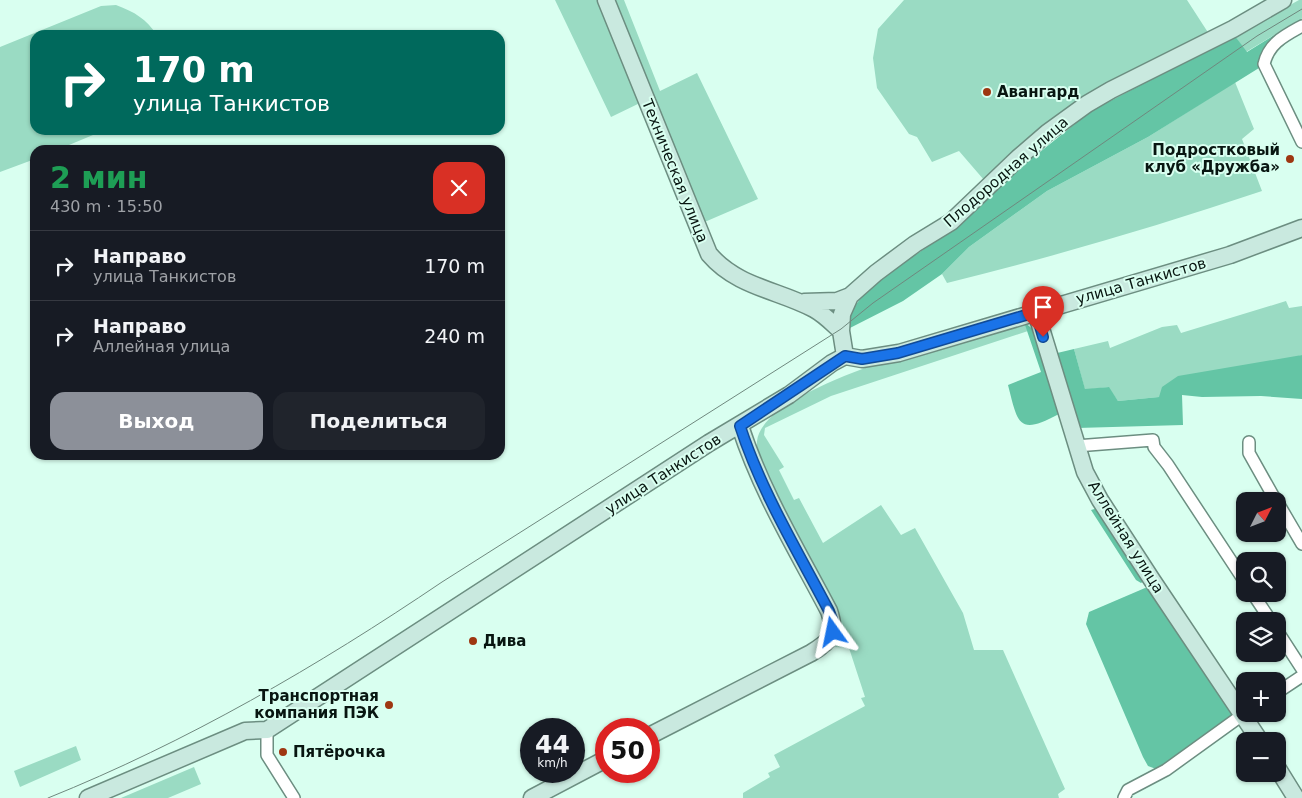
<!DOCTYPE html>
<html lang="ru">
<meta charset="utf-8">
<style>
:root{--surface:#171b24;--page:#20242c;--text:#f1f3f6;--muted:#9ea1a6;--line:#363941;--accent:#8c9099}
body{margin:0;font-family:"DejaVu Sans",sans-serif;background:var(--page);color:var(--text);height:100vh;display:flex;flex-direction:column;font-size:19px;white-space:nowrap}
*{box-sizing:border-box;margin:0}
p{font-size:16px;color:var(--muted)}
.icon{flex:none;width:28px;height:28px;fill:none;stroke:currentColor;stroke-width:2;stroke-linecap:round;stroke-linejoin:round}
.map{position:relative;flex:1;overflow:hidden}
.details{position:absolute;left:30px;top:145px;width:475px;height:315px;display:flex;flex-direction:column;background:var(--surface);border-radius:15px;box-shadow:0 1px 4px #0004}
.details>*{flex:none}
.top-card{position:absolute;left:30px;top:30px;width:475px;height:105px;border-radius:15px;box-shadow:0 1px 4px #0004;background:#00695c;color:#fff;overflow:hidden}
.needle{width:32px;rotate:48deg}
.controls{position:absolute;left:1236px;top:492px;display:grid;gap:10px}
.controls a{display:grid;place-items:center;width:50px;height:50px;border-radius:10px;background:var(--surface);box-shadow:0 1px 4px #0004;font-size:25px}
.speed{position:absolute;left:520px;top:718px;display:flex;gap:10px;font-size:25px;font-weight:700;text-align:center}
.speed>*{display:grid;place-content:center;width:65px;height:65px;border-radius:50%;background:var(--surface);box-shadow:0 1px 4px #0004;line-height:1}
.speed small{font-size:12px;font-weight:400}
.speed .limit{border:8px solid #d22;background:#fff;color:#111}
.pin{position:absolute;display:grid;place-items:center;width:42px;height:42px;color:#fff;margin:-51px -21px;border-radius:50% 50% 50% 0;rotate:-45deg;box-shadow:0 0 5px #0007}
.pin .icon{rotate:45deg}
.me{position:absolute;width:55px;margin:-28px;rotate:348deg;stroke-linejoin:round;filter:drop-shadow(0 0 4px #0008)}
.turn{display:flex;align-items:center;gap:18px;height:105px;padding:0 20px;font-size:22px}
.turn .icon{width:65px;height:65px;stroke-width:2.5}
.turn b{display:block;font-size:35px;line-height:42px}
.round{display:grid;place-items:center;flex:none;width:52px;height:52px;border-radius:15px;background:var(--page)}
.head{display:flex;align-items:center;justify-content:space-between;height:85px;padding:0 20px}
h1{font-size:30px;font-weight:800;line-height:38px;color:#1e9e55}
.primary-button{display:flex;gap:10px;margin-top:auto;padding:10px 20px}
.primary-button a{flex:1;height:58px;border-radius:15px;background:var(--accent);color:#fff;font-size:20px;font-weight:800;line-height:58px;text-align:center}
.primary-button a+a{background:var(--page);color:var(--text)}
ul{padding:0;list-style:none}
li{display:flex;align-items:center;gap:15px;height:70px;padding:0 20px;border-top:1px solid var(--line)}
li div{flex:1}
li b{display:block;font-size:19px}
li em{font-style:normal}
.map>svg:first-child{display:block}
</style>
<div class="map">
<svg width="1302" height="798" viewBox="0 0 1302 798">
<rect width="100%" height="100%" fill="#d9fff0"/>
<path fill="#9adbc3" d="M 555,0 L 601,0 L 642,102 L 611,117 Z
M 611,0 L 624,0 L 660,91 L 697,73 L 758,199 L 700,224 Z
M 904,0 L 1187,0 L 1209,34 L 984,180 L 959,151 L 932,162 L 917,137 L 909,134 L 877,88 L 873,58 L 878,29 Z
M 1299,0 L 1302,0 L 1302,18 L 1246,52 L 1235,36 Z
M 116,5 C 135,12 146,19 157,35 L 35,35 L 35,130 L 105,130 L 57,150 L 35,150 L 35,159 L 0,172 L 0,47 L 101,6 Z
M 1235,82 L 1254,129 L 1242,139 L 1262,191 C 1158,226 1053,257 947,283 L 942,274 L 969,247 L 1047,191 L 1148,137 Z
M 1286,301 L 1289,308 L 1302,306 L 1302,355 L 1159,397 L 1118,401 L 1108,387 L 1085,390 L 1074,349 L 1108,341 L 1110,348 L 1162,327 L 1177,325 L 1181,333 Z
M 1019,321 L 1024,322 L 1028,331 L 831,396 L 765,428 L 764,435 L 784,467 L 779,470 L 794,500 L 799,498 L 823,543 L 881,505 L 901,535 L 915,528 L 963,613 L 974,650 L 1003,650 L 1065,789 L 1058,794 L 1059,798 L 743,798 L 743,793 L 770,777 L 768,773 L 780,767 L 774,755 L 865,706 L 861,698 L 865,697 L 849,648 L 836,647 L 832,644 L 840,632 L 839,615 C 823,579 754,473 757,441 C 763,385 970,336 1019,321 Z
M 76,746 L 81,760 L 20,787 L 14,771 Z
M 194,767 L 201,784 L 168,798 L 121,798 Z"/>
<path fill="#64c5a5" d="M 1302,18 L 1283,46 L 1272,51 L 1267,63 L 1148,137 L 1047,191 L 969,247 L 942,274 L 903,301 L 846,330 L 849,314 L 863,295 L 881,278 L 936,241 L 1020,164 L 1040,152 L 1091,111 L 1235,36 L 1247,52 Z
M 1024,322 L 1035,331 L 1059,414 C 1018,436 1018,424 1008,385 L 1041,372 Z
M 1074,349 L 1085,389 L 1109,387 L 1118,401 L 1159,397 L 1162,387 L 1178,376 L 1302,355 L 1302,399 L 1261,396 L 1202,397 L 1182,395 L 1183,425 L 1077,428 L 1053,354 Z
M 1098,508 L 1144,581 L 1141,583 L 1136,580 L 1091,510 Z
M 1145,588 L 1152,589 L 1234,712 L 1233,717 L 1156,769 L 1148,766 L 1143,757 L 1086,624 L 1089,612 Z"/>
<g fill="none" stroke-linecap="round" stroke-linejoin="round">
<g stroke="#6c8e81" stroke-width="14">
<path id="street" d="M 1302,26 C 1284,36 1269,43 1264,64 L 1302,142
M 1249,442 L 1249,453 L 1276,501
M 1076,446 L 1153,440 L 1154,447 L 1168,465 L 1245,582
M 1278,503 L 1302,544
M 1253,594 L 1271,621
M 1278,632 L 1302,669
M 1278,692 L 1302,676
M 267,730 L 267,755 L 294,798
M 1124,798 L 1128,790 L 1166,770 L 1245,713"/>
</g>
<g stroke="#6c8e81" stroke-width="19">
<path id="secondary" d="M 606,0 L 709,254 C 737,287 778,290 814,309 C 825,315 832,323 841,331
M 804,302 L 837,301 L 850,296
M 1036,312 L 1085,472 L 1100,500 L 1152,580 L 1260,741
M 845,356 L 841,331 L 842,314 L 850,296 L 876,273 L 915,244 L 951,222 L 1018,158 L 1047,133 L 1087,104 L 1111,90 L 1233,29 L 1283,0
M 649,736 L 811,653 C 831,641 837,634 829,611 C 797,550 761,491 740,426
M 1278,769 L 1296,798
M 88,798 L 245,731 L 267,730 L 709,443 L 789,395 L 832,363 L 845,356 L 862,359 L 899,353 L 1230,255 L 1302,228
M 532,798 L 606,759"/>
</g>
<use href="#street" stroke="#fff" stroke-width="11"/>
<use href="#secondary" stroke="#c9e9df" stroke-width="16"/>
<path stroke="#6f887e" stroke-width="1" d="M 48,798 C 187,742 318,666 442,582 L 841,329 L 873,303 L 1257,36 L 1302,9"/>
</g>
<g fill="none" stroke-linecap="round" stroke-linejoin="round">
<g stroke="#114b97" stroke-width="12">
<path id="route" d="M 833,632 L 834,625 L 829,611 C 797,550 761,491 740,426 L 845,356 L 862,359 L 898,353 L 1036,312 L 1043,337"/>
</g>
<use href="#route" stroke="#1a73e8" stroke-width="9"/>
</g>
<g fill="#9e3711" stroke="#d9fff0" stroke-width="2">
<circle cx="987" cy="92" r="5"/>
<circle cx="1290" cy="159" r="5"/>
<circle cx="473" cy="641" r="5"/>
<circle cx="389" cy="705" r="5"/>
<circle cx="283" cy="752" r="5"/>
</g>
<g text-anchor="middle" dominant-baseline="central" stroke-width="4" stroke-linejoin="round" paint-order="stroke">
<g font-size="15" font-weight="bold" fill="#081611" stroke="#d9fff0" text-anchor="start">
<text x="997" y="92">Авангард</text>
<text x="1280" y="150" text-anchor="end">Подростковый<tspan x="1280" dy="17">клуб «Дружба»</tspan></text>
<text x="483" y="641">Дива</text>
<text x="379" y="696" text-anchor="end">Транспортная<tspan x="379" dy="17">компания ПЭК</tspan></text>
<text x="293" y="752">Пятёрочка</text>
</g>
<g font-size="15" fill="#081611" stroke="#d9fff0">
<text transform="translate(675 171) rotate(68)">Техническая улица</text>
<text transform="translate(1006 172) rotate(-41)">Плодородная улица</text>
<text transform="translate(1141 281) rotate(-16)">улица Танкистов</text>
<text transform="translate(663 474) rotate(-33)">улица Танкистов</text>
<text transform="translate(1126 537) rotate(58)">Аллейная улица</text>
</g>
</g>
</svg>
<div class="controls">
<a><svg class="needle" viewBox="-14 -14 28 28"><path d="M0-13l5 13h-10z" fill="#e53935"/><path d="M0 13l5-13h-10z" fill="#9ea1a6"/></svg></a>
<a><svg class="icon" aria-label="search" viewBox="0 0 24 24"><circle cx="10" cy="10" r="6"/><path d="M15 15l6 6"/></svg></a>
<a><svg class="icon" aria-label="layers" viewBox="0 0 24 24"><path d="M12 4l9 5-9 5-9-5zM3 14l9 5 9-5"/></svg></a>
<a>+</a>
<a>−</a>
</div>
<div class="speed"><div>44<small>km/h</small></div><div class="limit">50</div></div>
<div class="pin" style="left:1043px;top:337px;background:#d93025"><svg class="icon" aria-label="arrive" viewBox="0 0 24 24"><path d="M6 21V4h12l-3 4 3 4H6"/></svg></div>
<svg class="me" style="left:833px;top:632px" viewBox="-20 -20 40 40"><path d="M0-17L14 15 0 8-14 15z" fill="#1a73e8" stroke="#fff" stroke-width="4"/></svg>
<div class="top-card">
<div class="turn"><svg class="icon" aria-label="right" viewBox="0 0 24 24"><path d="M7 20v-9h11M14 6l5 5-5 5"/></svg><div><b>170 m</b>улица Танкистов</div></div>
</div>
<section class="details">
<div class="head"><div><h1>2 мин</h1><p>430 m · 15:50</p></div><a class="round" style="background:#d93025;color:#fff"><svg class="icon" aria-label="close" viewBox="0 0 24 24"><path d="M6 6l12 12M18 6L6 18"/></svg></a></div>
<ul>
<li><svg class="icon" aria-label="right" viewBox="0 0 24 24"><path d="M7 20v-9h11M14 6l5 5-5 5"/></svg><div><b>Направо</b><p>улица Танкистов</p></div><em>170 m</em></li>
<li><svg class="icon" aria-label="right" viewBox="0 0 24 24"><path d="M7 20v-9h11M14 6l5 5-5 5"/></svg><div><b>Направо</b><p>Аллейная улица</p></div><em>240 m</em></li>
</ul>
<div class="primary-button"><a>Выход</a><a>Поделиться</a></div>
</section>
</div>
